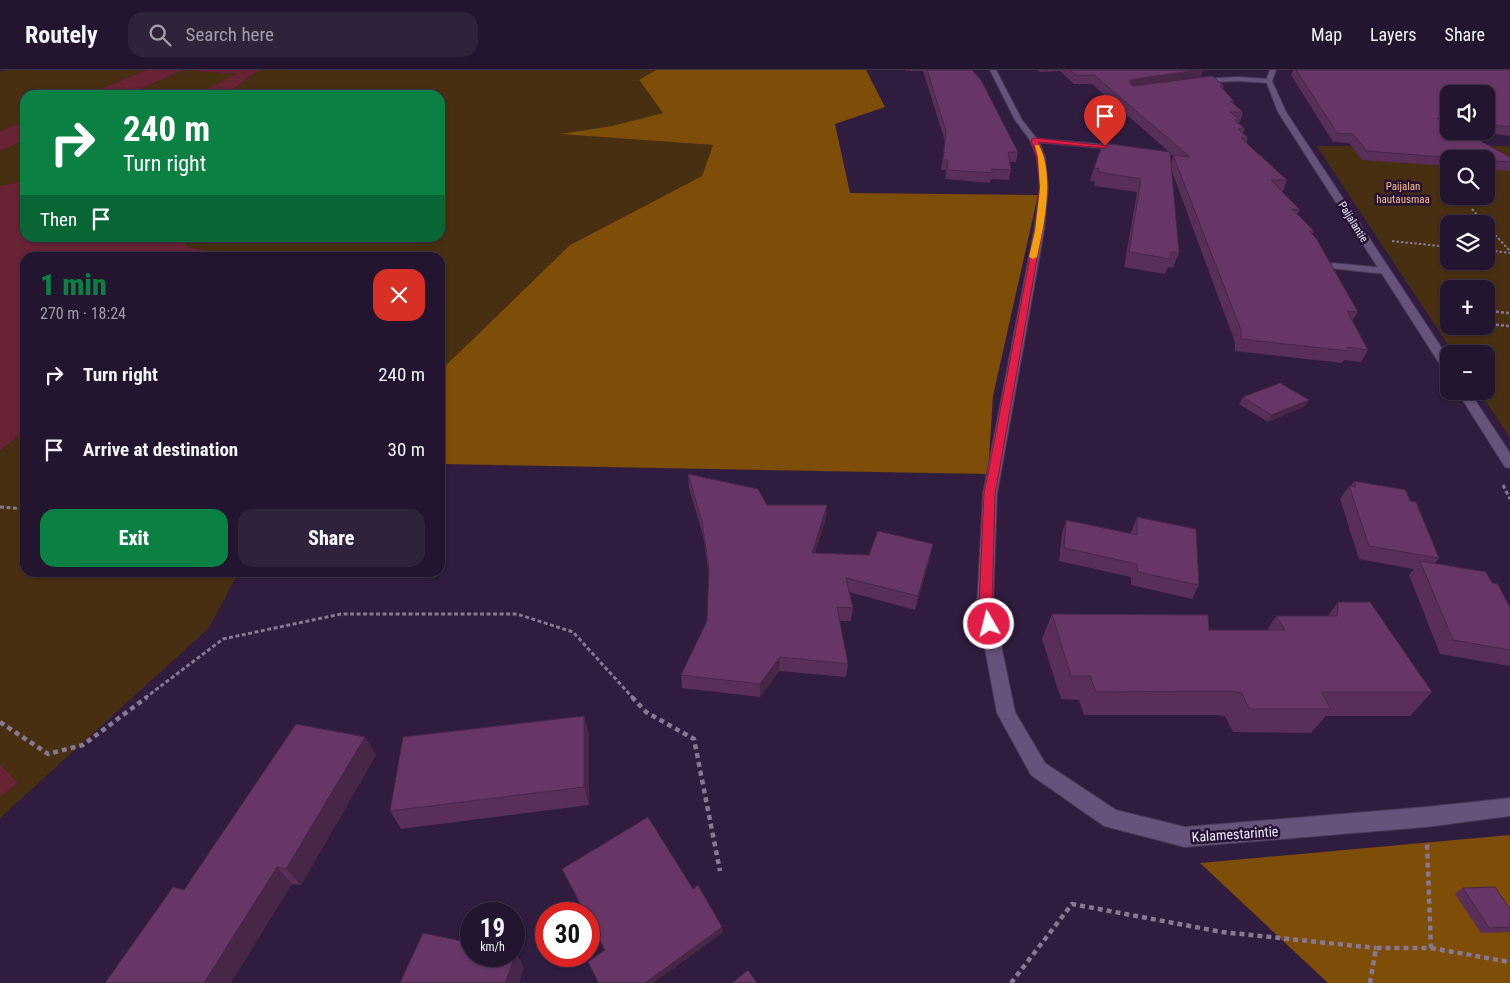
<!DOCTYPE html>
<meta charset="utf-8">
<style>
:root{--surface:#23152f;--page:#2f223b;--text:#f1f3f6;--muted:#a39faa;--line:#40344b;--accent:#0b8043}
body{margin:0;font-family:"Roboto Condensed",sans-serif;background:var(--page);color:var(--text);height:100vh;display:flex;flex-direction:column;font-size:19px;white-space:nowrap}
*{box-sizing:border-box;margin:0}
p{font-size:16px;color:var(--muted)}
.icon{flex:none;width:28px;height:28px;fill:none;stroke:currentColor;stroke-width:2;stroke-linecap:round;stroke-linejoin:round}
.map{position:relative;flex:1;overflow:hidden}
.sheet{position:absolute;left:20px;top:182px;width:425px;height:325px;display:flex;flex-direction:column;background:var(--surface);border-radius:15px;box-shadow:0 1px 4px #0004,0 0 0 1px var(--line)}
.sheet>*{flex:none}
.guide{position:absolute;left:20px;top:20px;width:425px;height:152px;border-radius:15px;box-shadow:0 1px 4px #0004,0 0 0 1px var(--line);background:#0b8043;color:#fff;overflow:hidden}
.fabs{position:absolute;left:1440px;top:15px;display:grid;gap:10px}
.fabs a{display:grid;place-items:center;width:55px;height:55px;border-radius:10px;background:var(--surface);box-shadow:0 1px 4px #0004,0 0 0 1px var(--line);font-size:25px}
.speed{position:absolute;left:460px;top:832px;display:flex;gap:10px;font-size:25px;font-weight:700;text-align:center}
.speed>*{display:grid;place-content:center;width:65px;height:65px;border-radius:50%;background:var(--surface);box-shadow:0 1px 4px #0004,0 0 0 1px var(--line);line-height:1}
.speed small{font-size:12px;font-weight:400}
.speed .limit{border:8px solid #d22;background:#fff;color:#111}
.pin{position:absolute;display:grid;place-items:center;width:42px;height:42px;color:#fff;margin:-51px -21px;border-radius:50% 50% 50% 0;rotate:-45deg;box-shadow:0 0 5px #0007}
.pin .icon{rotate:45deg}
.me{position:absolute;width:55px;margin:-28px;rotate:352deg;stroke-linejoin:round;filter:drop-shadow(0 0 4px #0008)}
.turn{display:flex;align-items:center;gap:18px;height:105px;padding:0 20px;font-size:22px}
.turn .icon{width:65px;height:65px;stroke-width:2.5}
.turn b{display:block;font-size:35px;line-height:42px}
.then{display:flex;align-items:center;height:48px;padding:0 20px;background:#0003;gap:10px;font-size:19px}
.round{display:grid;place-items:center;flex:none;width:52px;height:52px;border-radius:15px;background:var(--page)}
.overview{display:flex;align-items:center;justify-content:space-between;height:85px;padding:0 20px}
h1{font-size:30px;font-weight:800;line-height:38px;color:var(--accent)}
.button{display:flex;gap:10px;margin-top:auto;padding:10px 20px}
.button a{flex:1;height:58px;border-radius:15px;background:var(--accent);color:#fff;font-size:20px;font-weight:800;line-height:58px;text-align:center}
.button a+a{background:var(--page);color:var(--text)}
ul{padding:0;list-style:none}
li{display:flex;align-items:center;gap:15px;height:75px;padding:0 20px}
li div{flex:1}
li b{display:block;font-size:19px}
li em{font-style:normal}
header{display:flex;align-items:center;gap:30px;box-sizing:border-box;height:70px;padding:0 25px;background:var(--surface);border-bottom:1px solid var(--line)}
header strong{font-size:24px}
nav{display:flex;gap:28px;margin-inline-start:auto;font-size:18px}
.search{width:350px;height:45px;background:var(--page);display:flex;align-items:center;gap:12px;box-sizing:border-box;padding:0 18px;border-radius:15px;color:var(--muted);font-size:19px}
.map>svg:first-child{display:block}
</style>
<header>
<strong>Routely</strong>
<div class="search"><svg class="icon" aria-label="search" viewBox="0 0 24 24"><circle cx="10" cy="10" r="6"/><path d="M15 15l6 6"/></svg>Search here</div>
<nav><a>Map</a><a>Layers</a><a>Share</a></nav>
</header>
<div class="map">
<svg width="1510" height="913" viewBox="0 0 1510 913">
<rect width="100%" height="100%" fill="#2f1c3f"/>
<path fill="#482f11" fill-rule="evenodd" d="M 8,0 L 146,0 L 87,25 L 25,25 L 25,51 L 0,62 L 0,1 Z
M 183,0 L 238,4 L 201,23 L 201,25 L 127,25 Z
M 259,0 L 656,0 L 639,11 L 663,43 L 612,56 L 563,64 L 713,75 L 702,106 L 570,175 L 440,301 L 440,188 L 221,187 L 223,184 L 187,177 L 186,168 L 440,168 L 440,25 L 225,25 Z
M 25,70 L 25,111 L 0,116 L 0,81 Z
M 1317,76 L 1510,76 L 1510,368 L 1479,321 L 1486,321 L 1486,284 L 1454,284 ZM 1449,89 L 1486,89 L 1486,126 L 1449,126 ZM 1449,154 L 1486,154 L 1486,191 L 1449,191 ZM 1449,219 L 1486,219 L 1486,256 L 1449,256 Z
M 25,361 L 25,502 L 238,503 L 209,558 L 0,748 L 0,727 L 18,713 L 0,694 L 0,381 Z"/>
<path fill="#7e4d07" d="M 656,0 L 866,0 L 885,37 L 835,54 L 850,123 L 1038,125 L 993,326 L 988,404 L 440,394 L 440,301 L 570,175 L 702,106 L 713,75 L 560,64 L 612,56 L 663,43 L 639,10 Z
M 1510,765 L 1510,913 L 1328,913 L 1200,793 Z"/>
<path fill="#682335" d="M 146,0 L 259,0 L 225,25 L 201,25 L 200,23 L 237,4 L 183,0 L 127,25 L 87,25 Z
M 25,51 L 25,70 L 0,81 L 0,62 Z
M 25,111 L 25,168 L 186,168 L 187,177 L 224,184 L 221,188 L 25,188 L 25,361 L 0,381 L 0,116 Z
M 0,694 L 18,713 L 0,727 Z"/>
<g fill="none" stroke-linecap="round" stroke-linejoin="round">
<g stroke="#473754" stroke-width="2">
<path id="lane" d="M 1238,7 L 1269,9 L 1272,11 L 1269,13 L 1238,11 L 1196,13 L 1193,11 L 1196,9 Z
M 1031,68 L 1122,76 L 1126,78 L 1122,80 L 1034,72 L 1031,72 Z
M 1333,193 L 1385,198 L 1390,201 L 1385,204 L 1329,198 L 1329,194 Z"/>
</g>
<g stroke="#473754" stroke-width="2">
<path id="street" d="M 990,0 L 996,0 L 1022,50 L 1038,70 L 1045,87 L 1048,118 L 1044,161 L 997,424 L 993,536 L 1015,642 L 1045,693 L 1116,740 L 1185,757 L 1426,737 L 1510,728 L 1510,746 L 1426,757 L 1185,777 L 1104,756 L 1031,705 L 997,643 L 977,536 L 983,424 L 1034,161 L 1040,118 L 1037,87 L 1030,70 L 1015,50 Z"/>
</g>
<g stroke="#473754" stroke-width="2">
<path id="secondary" d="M 1270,0 L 1276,0 L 1272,11 L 1286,42 L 1449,289 L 1449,303 L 1443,299 L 1278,42 L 1266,11 Z
M 1457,321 L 1469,321 L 1510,383 L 1510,398 L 1505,397 Z"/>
</g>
<path stroke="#877894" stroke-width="2" stroke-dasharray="2.5 2" stroke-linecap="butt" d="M 1472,139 L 1485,154
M 1486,155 L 1510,181
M 1392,171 L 1449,177
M 1486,180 L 1510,183"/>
<path stroke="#877894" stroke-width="2.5" stroke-dasharray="3 2" stroke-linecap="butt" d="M 1486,241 L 1510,243
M 1486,254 L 1510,256"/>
<path stroke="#877894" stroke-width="3" stroke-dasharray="4 2.5" stroke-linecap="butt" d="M 1503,415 L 1510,429
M 0,437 L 25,439
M 145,628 L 223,569 L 341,544 L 517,544 L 573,562 L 633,628"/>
<path stroke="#877894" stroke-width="4.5" stroke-dasharray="5 4" stroke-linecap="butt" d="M 632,627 L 646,642 L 694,669 L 720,801
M 0,652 L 48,684 L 83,675 L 147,627
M 1431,878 L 1510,892
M 1011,913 L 1072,834 L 1222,862 L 1376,878
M 1370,913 L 1376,878 L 1431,878 L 1427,774"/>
<use href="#lane" fill="#66527a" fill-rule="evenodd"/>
<use href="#street" fill="#66527a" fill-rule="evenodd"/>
<use href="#secondary" fill="#66527a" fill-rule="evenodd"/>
</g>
<path fill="#592e59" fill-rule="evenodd" d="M 905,0 L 972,0 L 1018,82 L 1016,92 L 1010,92 L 1011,100 L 1009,110 L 991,109 L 990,113 L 945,109 L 946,100 L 941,100 L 945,71 L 923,1 L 905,1 Z
M 1038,0 L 1203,0 L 1200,8 L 1224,16 L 1223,19 L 1234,31 L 1233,33 L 1243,42 L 1240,52 L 1238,53 L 1245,59 L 1243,63 L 1248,68 L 1246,73 L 1287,110 L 1283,121 L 1281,121 L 1300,140 L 1297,145 L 1314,161 L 1312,165 L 1358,242 L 1352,251 L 1368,280 L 1361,292 L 1344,290 L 1342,293 L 1235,281 L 1235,272 L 1171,99 L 1179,183 L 1173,198 L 1168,197 L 1165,204 L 1124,197 L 1137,122 L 1094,116 L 1095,112 L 1090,111 L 1094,98 L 1168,81 L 1092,14 L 1074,14 L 1060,1 L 1040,2 ZM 1170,83 L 1173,86 L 1171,93 Z
M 1293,0 L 1510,0 L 1510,66 L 1472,61 L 1486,61 L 1486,24 L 1449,24 L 1449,61 L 1510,87 L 1510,101 L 1486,99 L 1486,89 L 1449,89 L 1449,96 L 1362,90 L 1349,73 L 1333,72 L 1291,5 Z
M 1243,327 L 1309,330 L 1305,336 L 1268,352 L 1239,334 Z
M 688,404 L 767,435 L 827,435 L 826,448 L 815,483 L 930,488 L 915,540 L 849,522 L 853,538 L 851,551 L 839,551 L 848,594 L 846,607 L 779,601 L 760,627 L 682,618 L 681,605 L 707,551 L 709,505 L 703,465 L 689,418 Z
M 1354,411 L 1410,431 L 1439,488 L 1434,494 L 1492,513 L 1510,538 L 1510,596 L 1440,584 L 1409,505 L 1414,499 L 1359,489 L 1340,429 L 1349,416 L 1351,416 Z
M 1137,447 L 1199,515 L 1192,529 L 1131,515 L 1131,507 L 1059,491 L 1062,463 L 1066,450 L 1131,463 L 1132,460 Z
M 1338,532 L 1432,622 L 1410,646 L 1326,646 L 1311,663 L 1233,662 L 1225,646 L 1215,645 L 1084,645 L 1079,630 L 1061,629 L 1042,569 L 1052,544 L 1209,560 L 1267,560 L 1276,546 L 1328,546 Z
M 584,646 L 589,665 L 589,735 L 401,759 L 390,741 Z
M 365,667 L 376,685 L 301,815 L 292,814 L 184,820 Z
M 562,799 L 693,819 L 722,857 L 723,862 L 653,913 L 598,913 L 588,892 L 605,881 L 589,851 L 589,844 L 585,844 L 565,805 Z
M 1463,818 L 1510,857 L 1510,862 L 1481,863 L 1455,824 Z"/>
<path fill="#482648" d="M 1197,0 L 1203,0 L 1200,8 L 1128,19 L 1130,10 Z
M 1309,330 L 1305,336 L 1268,352 L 1271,345 Z
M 827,435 L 826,448 L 811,496 L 812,483 Z
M 933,474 L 930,488 L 915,540 L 918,526 Z
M 780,587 L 779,601 L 760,627 L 760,614 Z
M 584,646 L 589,665 L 589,735 L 584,717 Z
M 365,667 L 376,685 L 301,815 L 286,799 Z
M 277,797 L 292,814 L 231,913 L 204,913 Z
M 722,857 L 723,862 L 653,913 L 645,913 Z
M 516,883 L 524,898 L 519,913 L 505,913 Z"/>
<path fill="#673667" stroke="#482648" d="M 927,0 L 972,0 L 981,10 L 1018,82 L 1008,82 L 1011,100 L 992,99 L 992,103 L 947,100 L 948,90 L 943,90 L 946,61 Z
M 1070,0 L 1197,0 L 1130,10 L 1130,14 L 1134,16 L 1212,6 L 1224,16 L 1220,16 L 1234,31 L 1230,31 L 1243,42 L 1230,42 L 1240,50 L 1235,50 L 1245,59 L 1238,59 L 1248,68 L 1241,68 L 1287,110 L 1271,110 L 1300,140 L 1292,139 L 1314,161 L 1309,161 L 1316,168 L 1358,242 L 1347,241 L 1368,280 L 1347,277 L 1349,281 L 1241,269 L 1241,260 L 1173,85 L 1190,87 L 1094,5 L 1077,6 Z
M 1296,0 L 1510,0 L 1510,57 L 1486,54 L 1486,24 L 1449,24 L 1449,50 L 1437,48 L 1449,54 L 1449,61 L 1462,61 L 1510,87 L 1510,92 L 1486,90 L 1486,89 L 1467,89 L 1367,81 L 1353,64 L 1337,63 Z
M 1103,73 L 1170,82 L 1179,183 L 1171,182 L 1171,189 L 1129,182 L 1141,109 L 1098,102 L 1099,99 L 1094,98 Z
M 1280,313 L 1309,330 L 1271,345 L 1243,327 Z
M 688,404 L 758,419 L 767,435 L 827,435 L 812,483 L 869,485 L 878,461 L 933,474 L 918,526 L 846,508 L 853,538 L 837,537 L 848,594 L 780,587 L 760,614 L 681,605 L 707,551 L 709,499 L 702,452 Z
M 1354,411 L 1406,420 L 1410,431 L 1416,432 L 1439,488 L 1369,476 L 1349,416 L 1356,417 Z
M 1137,447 L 1196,459 L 1199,515 L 1138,502 L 1137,494 L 1064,478 L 1066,450 L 1137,465 Z
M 1420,491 L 1486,502 L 1492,513 L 1498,514 L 1510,538 L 1510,580 L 1453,570 Z
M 1338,532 L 1370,532 L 1432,622 L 1321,622 L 1331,639 L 1249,639 L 1242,623 L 1231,621 L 1096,622 L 1090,606 L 1071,606 L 1052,544 L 1208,545 L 1209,560 L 1285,560 L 1276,546 L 1337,546 Z
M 584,646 L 584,717 L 390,741 L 403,667 Z
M 296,654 L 365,667 L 286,799 L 277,797 L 204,913 L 105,913 L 173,817 L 184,820 Z
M 648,747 L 693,819 L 698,815 L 722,857 L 645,913 L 599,913 L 588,892 L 605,880 L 589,849 L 589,844 L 586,844 L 562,799 Z
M 1495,817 L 1510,839 L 1510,857 L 1489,858 L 1463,818 Z
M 423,863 L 471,873 L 471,886 L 514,886 L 514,883 L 516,883 L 505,913 L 400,913 Z
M 748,900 L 757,913 L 732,913 Z"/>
<path fill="#e11d48" stroke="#92132f" d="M 1034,68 L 1108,76 L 1105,78 L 1038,72 C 1051,100 1046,131 1042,161 L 995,424 L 992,536 L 995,554 L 994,558 L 984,558 L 979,536 L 984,424 L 1035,161 C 1039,130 1044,100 1031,70 Z"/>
<path fill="#f59e0b" d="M 1035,75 L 1039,75 C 1055,105 1044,155 1037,187 L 1033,189 L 1029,187 L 1035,161 L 1040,118 L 1038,87 Z"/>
<g text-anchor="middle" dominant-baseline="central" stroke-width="5" stroke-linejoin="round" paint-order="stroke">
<g font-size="11" fill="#fbc182" stroke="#251234">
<text x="1403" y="116">Paijalan<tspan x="1403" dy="13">hautausmaa</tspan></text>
</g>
<g font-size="11" fill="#f2e9fc" stroke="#251234">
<text transform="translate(1353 152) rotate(58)">Paijalantie</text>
</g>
<g font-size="14" fill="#f2e9fc" stroke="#251234">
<text transform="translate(1235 764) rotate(-4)">Kalamestarintie</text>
</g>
</g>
</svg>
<div class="fabs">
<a><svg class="icon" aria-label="sound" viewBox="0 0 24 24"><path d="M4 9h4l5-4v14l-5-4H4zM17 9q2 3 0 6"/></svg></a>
<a><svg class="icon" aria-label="search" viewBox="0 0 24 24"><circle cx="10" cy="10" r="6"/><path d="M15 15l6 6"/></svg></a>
<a><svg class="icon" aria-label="layers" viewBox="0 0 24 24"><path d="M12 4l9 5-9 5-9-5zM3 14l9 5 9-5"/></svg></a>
<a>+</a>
<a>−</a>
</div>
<div class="speed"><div>19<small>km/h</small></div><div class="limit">30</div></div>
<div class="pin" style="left:1105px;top:76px;background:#d93025"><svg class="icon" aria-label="arrive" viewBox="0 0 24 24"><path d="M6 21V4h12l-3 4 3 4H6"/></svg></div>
<svg class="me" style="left:989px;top:554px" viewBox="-20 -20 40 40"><circle r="17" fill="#e11d48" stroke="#fff" stroke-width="3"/><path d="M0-11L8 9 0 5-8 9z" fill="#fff"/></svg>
<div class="guide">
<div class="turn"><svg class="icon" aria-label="right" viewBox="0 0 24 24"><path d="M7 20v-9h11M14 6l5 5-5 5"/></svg><div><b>240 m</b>Turn right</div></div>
<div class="then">Then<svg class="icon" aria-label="arrive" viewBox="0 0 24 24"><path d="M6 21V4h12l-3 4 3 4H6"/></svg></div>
</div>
<section class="sheet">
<div class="overview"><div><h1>1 min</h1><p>270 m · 18:24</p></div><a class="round" style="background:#d93025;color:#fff"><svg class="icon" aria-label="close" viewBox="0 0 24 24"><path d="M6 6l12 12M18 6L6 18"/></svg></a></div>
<ul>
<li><svg class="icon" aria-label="right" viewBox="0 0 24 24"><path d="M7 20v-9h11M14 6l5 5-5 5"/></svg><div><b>Turn right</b></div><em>240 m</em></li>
<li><svg class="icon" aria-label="arrive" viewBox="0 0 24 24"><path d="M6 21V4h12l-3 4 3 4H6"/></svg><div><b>Arrive at destination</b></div><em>30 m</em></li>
</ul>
<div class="button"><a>Exit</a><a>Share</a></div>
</section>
</div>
